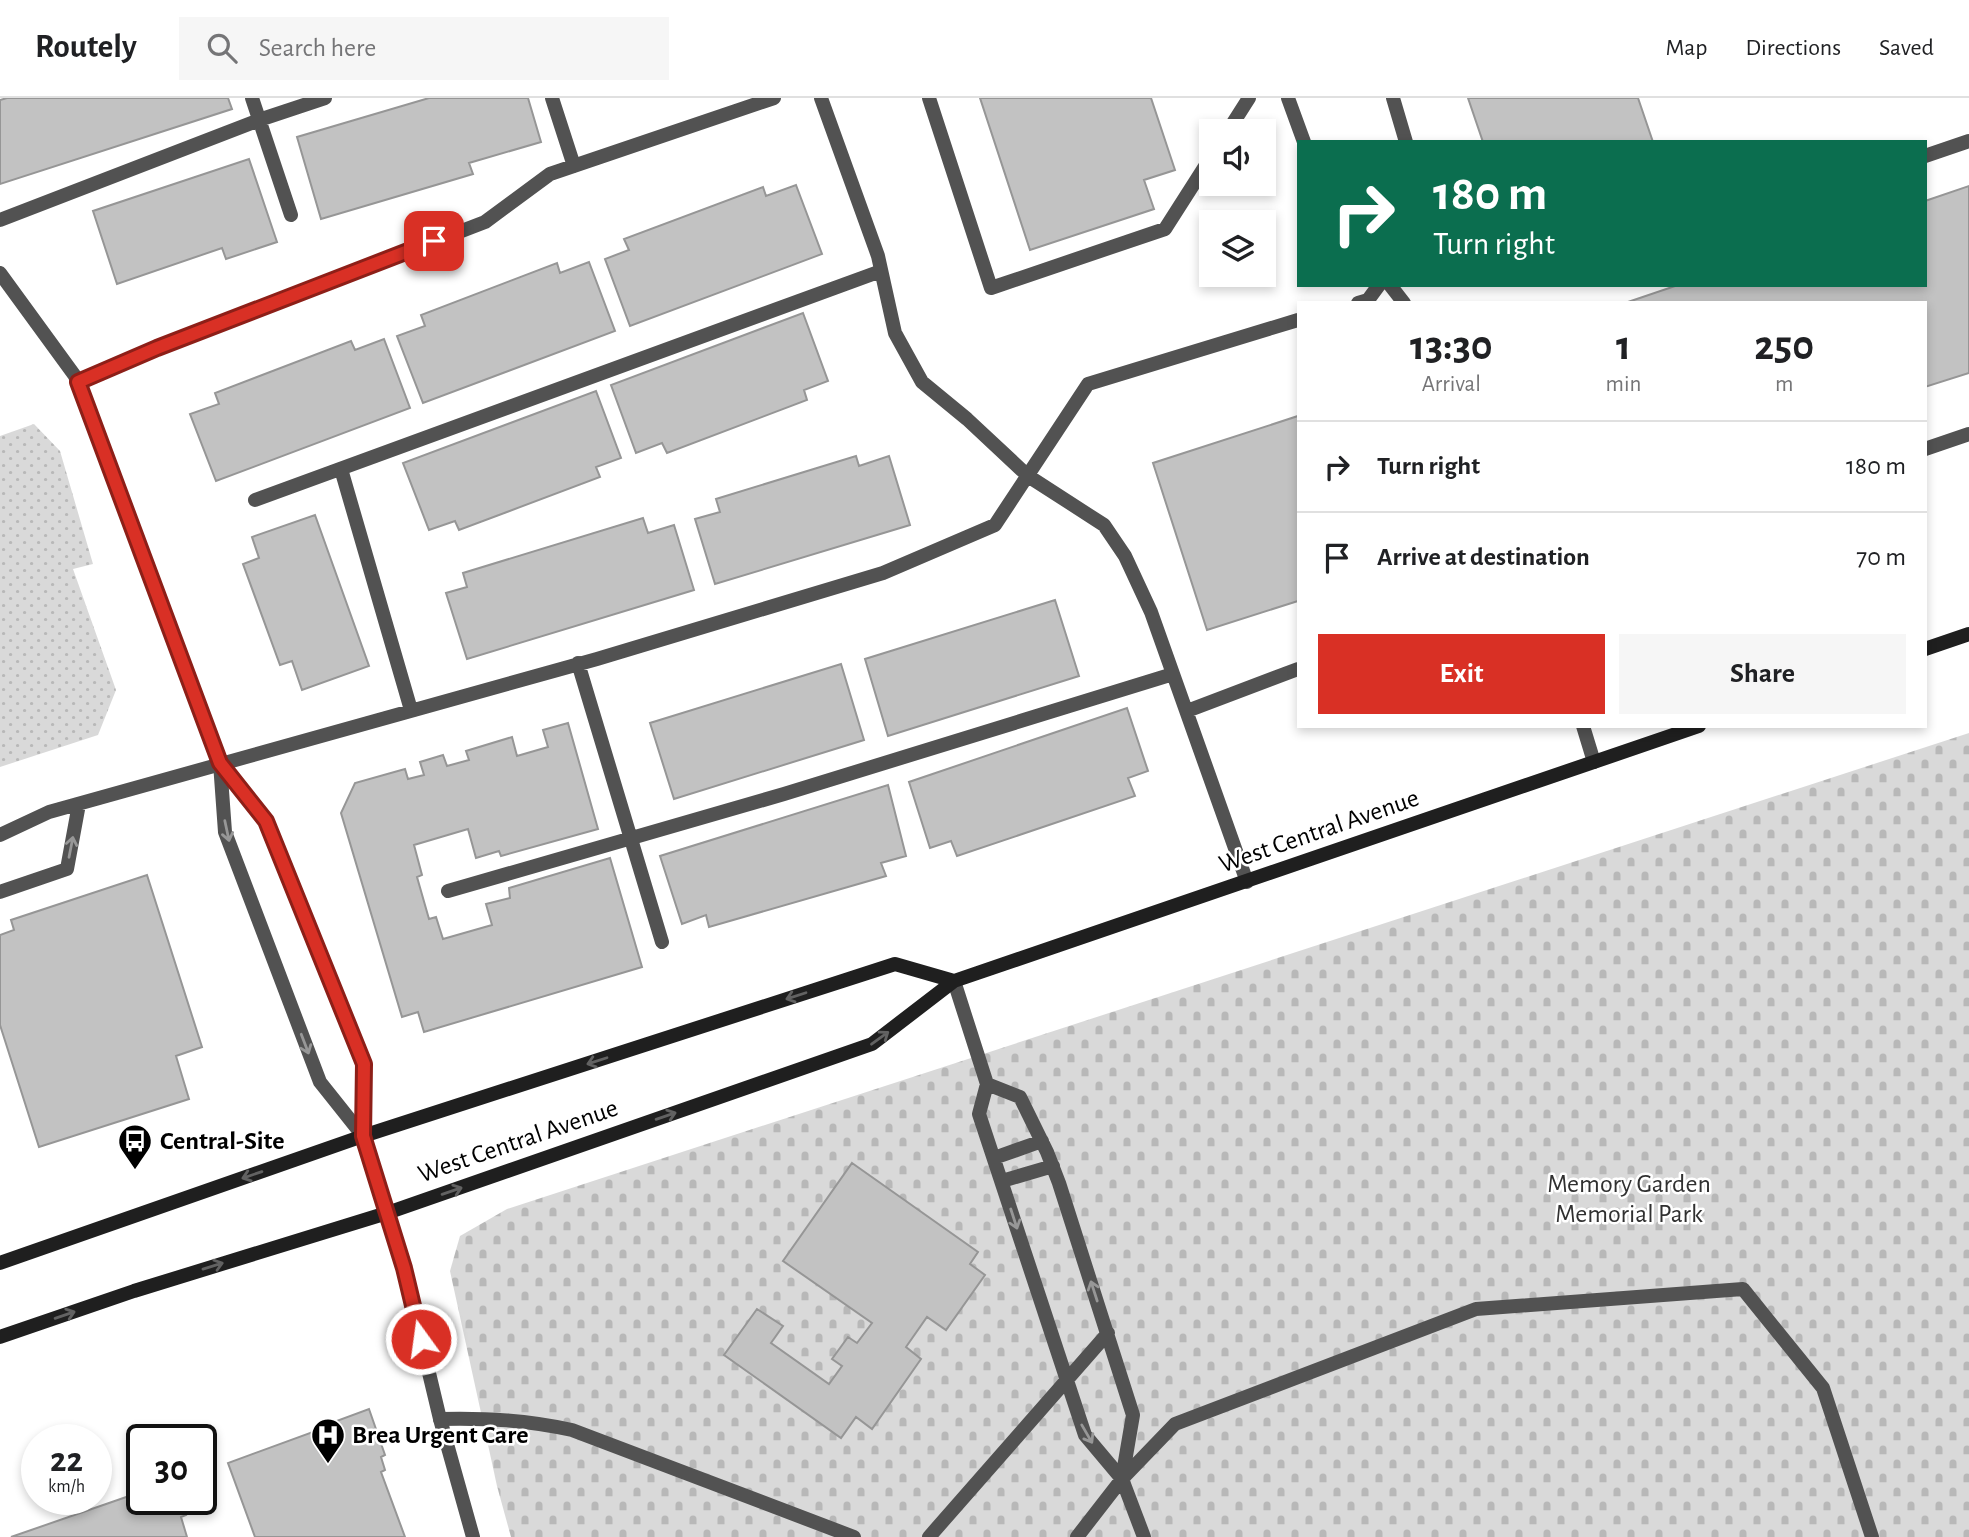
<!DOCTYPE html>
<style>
:root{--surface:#fff;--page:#f6f6f6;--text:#202124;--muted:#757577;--line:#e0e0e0;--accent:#d93025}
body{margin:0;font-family:"Alegreya Sans",sans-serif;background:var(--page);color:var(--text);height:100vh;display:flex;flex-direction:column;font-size:26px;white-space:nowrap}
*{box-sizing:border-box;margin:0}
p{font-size:23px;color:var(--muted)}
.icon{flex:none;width:38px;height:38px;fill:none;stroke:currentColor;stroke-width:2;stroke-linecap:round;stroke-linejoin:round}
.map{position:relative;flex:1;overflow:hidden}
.panel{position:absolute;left:1297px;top:203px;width:630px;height:427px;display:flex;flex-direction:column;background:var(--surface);border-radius:0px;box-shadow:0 4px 10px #0003}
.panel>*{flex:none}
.hud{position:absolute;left:1297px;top:42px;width:630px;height:147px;border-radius:0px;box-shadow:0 4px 10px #0003;background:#0b6e4f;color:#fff;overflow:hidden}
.buttons{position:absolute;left:1199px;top:21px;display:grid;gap:14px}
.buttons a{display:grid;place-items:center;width:77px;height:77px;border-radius:0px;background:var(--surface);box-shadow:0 4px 10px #0003;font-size:35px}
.speed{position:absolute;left:21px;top:1326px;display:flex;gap:14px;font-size:35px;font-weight:700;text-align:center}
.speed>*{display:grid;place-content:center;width:91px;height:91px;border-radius:50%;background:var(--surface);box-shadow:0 4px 10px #0003;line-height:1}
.speed small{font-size:18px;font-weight:400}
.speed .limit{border:4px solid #111;border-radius:10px;background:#fff;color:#111}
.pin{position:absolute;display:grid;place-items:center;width:60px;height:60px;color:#fff;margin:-30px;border-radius:14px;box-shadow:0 4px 10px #0006}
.me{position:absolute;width:77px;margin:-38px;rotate:346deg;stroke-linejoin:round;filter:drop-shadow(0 0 5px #0008)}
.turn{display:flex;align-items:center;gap:24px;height:147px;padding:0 21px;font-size:32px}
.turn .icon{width:91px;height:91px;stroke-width:2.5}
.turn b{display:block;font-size:49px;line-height:60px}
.eta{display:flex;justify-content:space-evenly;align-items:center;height:119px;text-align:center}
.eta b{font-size:42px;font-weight:600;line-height:49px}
.action{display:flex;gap:14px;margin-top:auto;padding:14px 21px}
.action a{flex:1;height:80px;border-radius:0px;background:var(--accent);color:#fff;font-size:28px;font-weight:600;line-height:80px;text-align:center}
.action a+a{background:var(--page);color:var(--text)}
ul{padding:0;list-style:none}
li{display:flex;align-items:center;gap:21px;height:91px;padding:0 21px;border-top:2px solid var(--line)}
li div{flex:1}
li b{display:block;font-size:26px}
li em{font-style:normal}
header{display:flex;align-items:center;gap:42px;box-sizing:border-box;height:98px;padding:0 35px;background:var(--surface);border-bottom:2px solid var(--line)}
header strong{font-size:33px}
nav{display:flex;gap:38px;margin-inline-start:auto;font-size:24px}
.search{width:490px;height:63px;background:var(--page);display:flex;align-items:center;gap:18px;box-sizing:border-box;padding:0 24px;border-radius:0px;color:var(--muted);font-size:26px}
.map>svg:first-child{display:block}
</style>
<header>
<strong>Routely</strong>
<div class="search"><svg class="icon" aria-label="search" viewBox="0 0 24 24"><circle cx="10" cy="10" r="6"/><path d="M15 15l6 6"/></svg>Search here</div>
<nav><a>Map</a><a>Directions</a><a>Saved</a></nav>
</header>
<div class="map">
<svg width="1969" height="1439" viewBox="0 0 1969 1439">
<defs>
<pattern id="cemetery-stones" width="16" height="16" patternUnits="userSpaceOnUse" patternTransform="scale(1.75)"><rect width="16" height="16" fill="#d9d9d9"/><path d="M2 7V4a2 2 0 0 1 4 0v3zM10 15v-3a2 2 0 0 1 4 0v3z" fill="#b8b8b8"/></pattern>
<pattern id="park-dots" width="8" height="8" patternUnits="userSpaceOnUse" patternTransform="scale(1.75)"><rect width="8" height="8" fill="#d9d9d9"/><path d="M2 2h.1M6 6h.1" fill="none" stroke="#b8b8b8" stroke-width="1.8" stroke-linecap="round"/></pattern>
</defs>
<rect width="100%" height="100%" fill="#fff"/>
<path fill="url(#cemetery-stones)" d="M 1969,635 L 1969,1439 L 511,1439 L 497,1388 L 450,1173 L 460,1138 L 507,1111 Z"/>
<path fill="url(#park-dots)" d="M 34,326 L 60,353 L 93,466 L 73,471 L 116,592 L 98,637 L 0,669 L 0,338 Z"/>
<path fill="#c2c2c2" stroke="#969696" stroke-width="2" d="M 7,0 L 228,0 L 232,11 L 0,86 L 0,2 Z
M 429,0 L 528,0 L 541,44 L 469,65 L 473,76 L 321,121 L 297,39 Z
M 980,0 L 1151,0 L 1175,72 L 1144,82 L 1154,111 L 1030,152 Z
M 1468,0 L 1638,0 L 1653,44 L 1483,44 Z
M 249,61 L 277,144 L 226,161 L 222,150 L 117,186 L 93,113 Z
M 796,87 L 822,156 L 630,228 L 605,161 L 629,152 L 624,141 L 763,89 L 766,98 Z
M 1969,88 L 1969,275 L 1925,289 L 1925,205 L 1625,205 L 1678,187 L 1925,187 L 1925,103 Z
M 589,164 L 615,233 L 423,305 L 397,238 L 425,228 L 421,217 L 557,165 L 560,175 Z
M 803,215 L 828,283 L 804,292 L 807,302 L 667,355 L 662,345 L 636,355 L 611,287 Z
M 384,241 L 410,310 L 216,383 L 190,316 L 219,306 L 215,295 L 351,243 L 355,252 Z
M 596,293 L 621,360 L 596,369 L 600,379 L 459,432 L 455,423 L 429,432 L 403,365 Z
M 1298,318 L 1298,503 L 1207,532 L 1153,365 Z
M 856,358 L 859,368 L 889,358 L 910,427 L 715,486 L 695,421 L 720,414 L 716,401 Z
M 315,417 L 369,568 L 302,592 L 292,563 L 280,567 L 243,466 L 259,460 L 252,439 Z
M 643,420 L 648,435 L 674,427 L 694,492 L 467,561 L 446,495 L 467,489 L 463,475 Z
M 1055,502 L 1079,578 L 888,638 L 865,561 Z
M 841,566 L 864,642 L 674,701 L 650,625 Z
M 1127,610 L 1148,673 L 1128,680 L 1135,698 L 957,758 L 951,743 L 930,750 L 909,684 Z
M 568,625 L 598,731 L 501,758 L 499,753 L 476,760 L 468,731 L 414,747 L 422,777 L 417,779 L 429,821 L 436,819 L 443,841 L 492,827 L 486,806 L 510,800 L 509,790 L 610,760 L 642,869 L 424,934 L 418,914 L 402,919 L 341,715 L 355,685 L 405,671 L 408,681 L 424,677 L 420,664 L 443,657 L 447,668 L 469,662 L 466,653 L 512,639 L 517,658 L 548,649 L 543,632 Z
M 888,687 L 906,758 L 881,765 L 886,778 L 709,829 L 706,817 L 682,826 L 660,758 Z
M 147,777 L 202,949 L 176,958 L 189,1001 L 39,1049 L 0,927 L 0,837 L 14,832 L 11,822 Z
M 852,1065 L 978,1154 L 970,1166 L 985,1177 L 946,1232 L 927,1219 L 906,1249 L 921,1261 L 872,1331 L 856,1319 L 841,1340 L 724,1257 L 757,1211 L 783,1228 L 771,1245 L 829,1286 L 842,1268 L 832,1261 L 848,1239 L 857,1245 L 872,1225 L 783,1163 Z
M 369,1311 L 385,1357 L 381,1359 L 385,1372 L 381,1374 L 405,1439 L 255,1439 L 228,1365 L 324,1330 L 323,1328 Z
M 142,1386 L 142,1402 L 180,1402 L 186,1417 L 181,1419 L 187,1439 L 11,1439 L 132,1397 L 131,1390 Z"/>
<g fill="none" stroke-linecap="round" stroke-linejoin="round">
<path stroke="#525252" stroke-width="14" d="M 252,0 L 291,117
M 552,0 L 574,68
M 821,0 L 878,158 L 895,235 L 922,284 L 967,321 L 1028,378 L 1104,427 L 1125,458 L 1151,514 L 1247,784
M 929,0 L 991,190 L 1165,131 L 1211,59
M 1288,0 L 1304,44
M 1393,0 L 1406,44
M 1228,33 L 1249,0
M 1925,58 L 1969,43
M 0,122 L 259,22 L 325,0
M 1390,187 L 1404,205
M 1358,205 L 1368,202 L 1379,187
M 78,284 L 157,250 L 485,124 L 550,76 L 774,0
M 1925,351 L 1969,336
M 341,371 L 411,612
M 255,402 L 881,173
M 578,565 L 662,844
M 1187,613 L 1298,571
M 1583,628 L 1594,664
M 0,737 L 49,714 L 597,561 L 883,475 L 995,427 L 1088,286 L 1298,222
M 448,793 L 784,696 L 1173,576
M 0,794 L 67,771 L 79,706
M 954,883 L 987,986 L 979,1016 L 1085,1337 L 1122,1381 L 1133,1317 L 1059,1085 L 1047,1054 L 1020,999 L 987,986
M 994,1060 L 1042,1043
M 1002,1083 L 1053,1068
M 440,1321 C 488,1320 526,1322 572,1332 L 854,1439
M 1122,1381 L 1144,1439
M 929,1439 L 1108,1235
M 1077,1439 L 1122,1381 L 1175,1326 L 1476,1211 L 1743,1191 L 1823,1290 L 1872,1439"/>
<path stroke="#525252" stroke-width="14" d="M 0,175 L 75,278 L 220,665 L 225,734 L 320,984 L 363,1038
M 221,666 L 266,723 L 364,966 L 363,1038 L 404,1170 L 440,1321 L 473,1439"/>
<path stroke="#1f1f1f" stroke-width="14" d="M 1925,551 L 1969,536
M 0,1165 L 363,1038 L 895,866 L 954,883
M 0,1239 L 134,1193 L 387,1115 L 872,946 L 954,883 L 1699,628"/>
</g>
<defs><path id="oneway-shaft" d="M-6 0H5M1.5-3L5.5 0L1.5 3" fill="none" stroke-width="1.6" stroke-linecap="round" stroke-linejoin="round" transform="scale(1.75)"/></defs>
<g stroke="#979797">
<use href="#oneway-shaft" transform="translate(227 733) rotate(78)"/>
<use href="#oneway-shaft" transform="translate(71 749) rotate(-79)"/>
<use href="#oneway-shaft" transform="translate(305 946) rotate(69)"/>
<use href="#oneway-shaft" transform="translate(1014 1121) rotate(72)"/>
<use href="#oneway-shaft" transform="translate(1094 1193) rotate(-108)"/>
<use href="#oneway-shaft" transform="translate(1087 1336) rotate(60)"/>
</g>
<g stroke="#626262">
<use href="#oneway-shaft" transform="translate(796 898) rotate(162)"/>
<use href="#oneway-shaft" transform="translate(880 940) rotate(-36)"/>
<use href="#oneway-shaft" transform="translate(597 963) rotate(162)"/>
<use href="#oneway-shaft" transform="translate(666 1018) rotate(-19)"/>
<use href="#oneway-shaft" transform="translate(252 1077) rotate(161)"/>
<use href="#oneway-shaft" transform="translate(452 1093) rotate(-19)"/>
<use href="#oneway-shaft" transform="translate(213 1168) rotate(-17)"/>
<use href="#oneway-shaft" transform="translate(65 1217) rotate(-19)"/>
</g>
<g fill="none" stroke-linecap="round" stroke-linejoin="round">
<g stroke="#8d1f18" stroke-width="18">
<path id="route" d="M 421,1241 L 404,1170 L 363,1038 L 364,966 L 266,723 L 220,665 L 78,284 L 157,250 L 434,143"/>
</g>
<use href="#route" stroke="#d93025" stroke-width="12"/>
</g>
<defs>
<g id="bus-pin" transform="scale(1.75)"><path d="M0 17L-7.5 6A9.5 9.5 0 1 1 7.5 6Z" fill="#000" stroke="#fff"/><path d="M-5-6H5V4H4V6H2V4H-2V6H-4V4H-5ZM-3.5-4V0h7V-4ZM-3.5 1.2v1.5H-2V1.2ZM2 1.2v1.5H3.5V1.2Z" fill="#fff"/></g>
<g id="hospital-pin" transform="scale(1.75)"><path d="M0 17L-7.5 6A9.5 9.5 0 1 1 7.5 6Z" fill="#000" stroke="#fff"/><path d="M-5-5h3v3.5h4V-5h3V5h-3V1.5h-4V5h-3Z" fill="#fff"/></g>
</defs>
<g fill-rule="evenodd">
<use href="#bus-pin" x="135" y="1043"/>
<use href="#hospital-pin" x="328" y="1337"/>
</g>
<g text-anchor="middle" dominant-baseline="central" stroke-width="5" stroke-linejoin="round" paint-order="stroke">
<g font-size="26" fill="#000" stroke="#fff">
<text transform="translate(1319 733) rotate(-19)">West Central Avenue</text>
<text transform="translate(518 1043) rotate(-19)">West Central Avenue</text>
</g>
<g font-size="26" font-weight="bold" fill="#000" stroke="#fff" text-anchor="start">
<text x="160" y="1043">Central-Site</text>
<text x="352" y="1337">Brea Urgent Care</text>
</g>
<g font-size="26" fill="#303030" stroke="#fff">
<text x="1629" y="1086">Memory Garden<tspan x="1629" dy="30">Memorial Park</tspan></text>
</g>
</g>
</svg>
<div class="buttons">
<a><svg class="icon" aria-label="sound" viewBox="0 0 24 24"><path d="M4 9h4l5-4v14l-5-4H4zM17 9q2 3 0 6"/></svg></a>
<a><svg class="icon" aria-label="layers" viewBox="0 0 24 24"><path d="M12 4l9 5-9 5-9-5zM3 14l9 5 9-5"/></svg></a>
</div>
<div class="speed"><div>22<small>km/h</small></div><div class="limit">30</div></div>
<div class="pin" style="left:434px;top:143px;background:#d93025"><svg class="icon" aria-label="arrive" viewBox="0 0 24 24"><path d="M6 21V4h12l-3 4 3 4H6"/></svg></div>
<svg class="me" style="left:421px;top:1241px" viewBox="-20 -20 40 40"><circle r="17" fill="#d93025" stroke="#fff" stroke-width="3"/><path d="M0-11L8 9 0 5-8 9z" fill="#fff"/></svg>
<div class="hud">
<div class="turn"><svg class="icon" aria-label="right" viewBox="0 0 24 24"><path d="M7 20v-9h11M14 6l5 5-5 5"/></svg><div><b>180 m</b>Turn right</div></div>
</div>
<section class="panel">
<div class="eta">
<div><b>13:30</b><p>Arrival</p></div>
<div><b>1</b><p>min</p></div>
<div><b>250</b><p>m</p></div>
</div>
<ul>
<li><svg class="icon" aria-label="right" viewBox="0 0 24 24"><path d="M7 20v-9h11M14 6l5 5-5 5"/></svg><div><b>Turn right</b></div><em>180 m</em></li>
<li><svg class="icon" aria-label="arrive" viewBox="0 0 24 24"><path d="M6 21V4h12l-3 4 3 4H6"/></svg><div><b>Arrive at destination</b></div><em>70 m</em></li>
</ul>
<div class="action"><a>Exit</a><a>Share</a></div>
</section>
</div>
